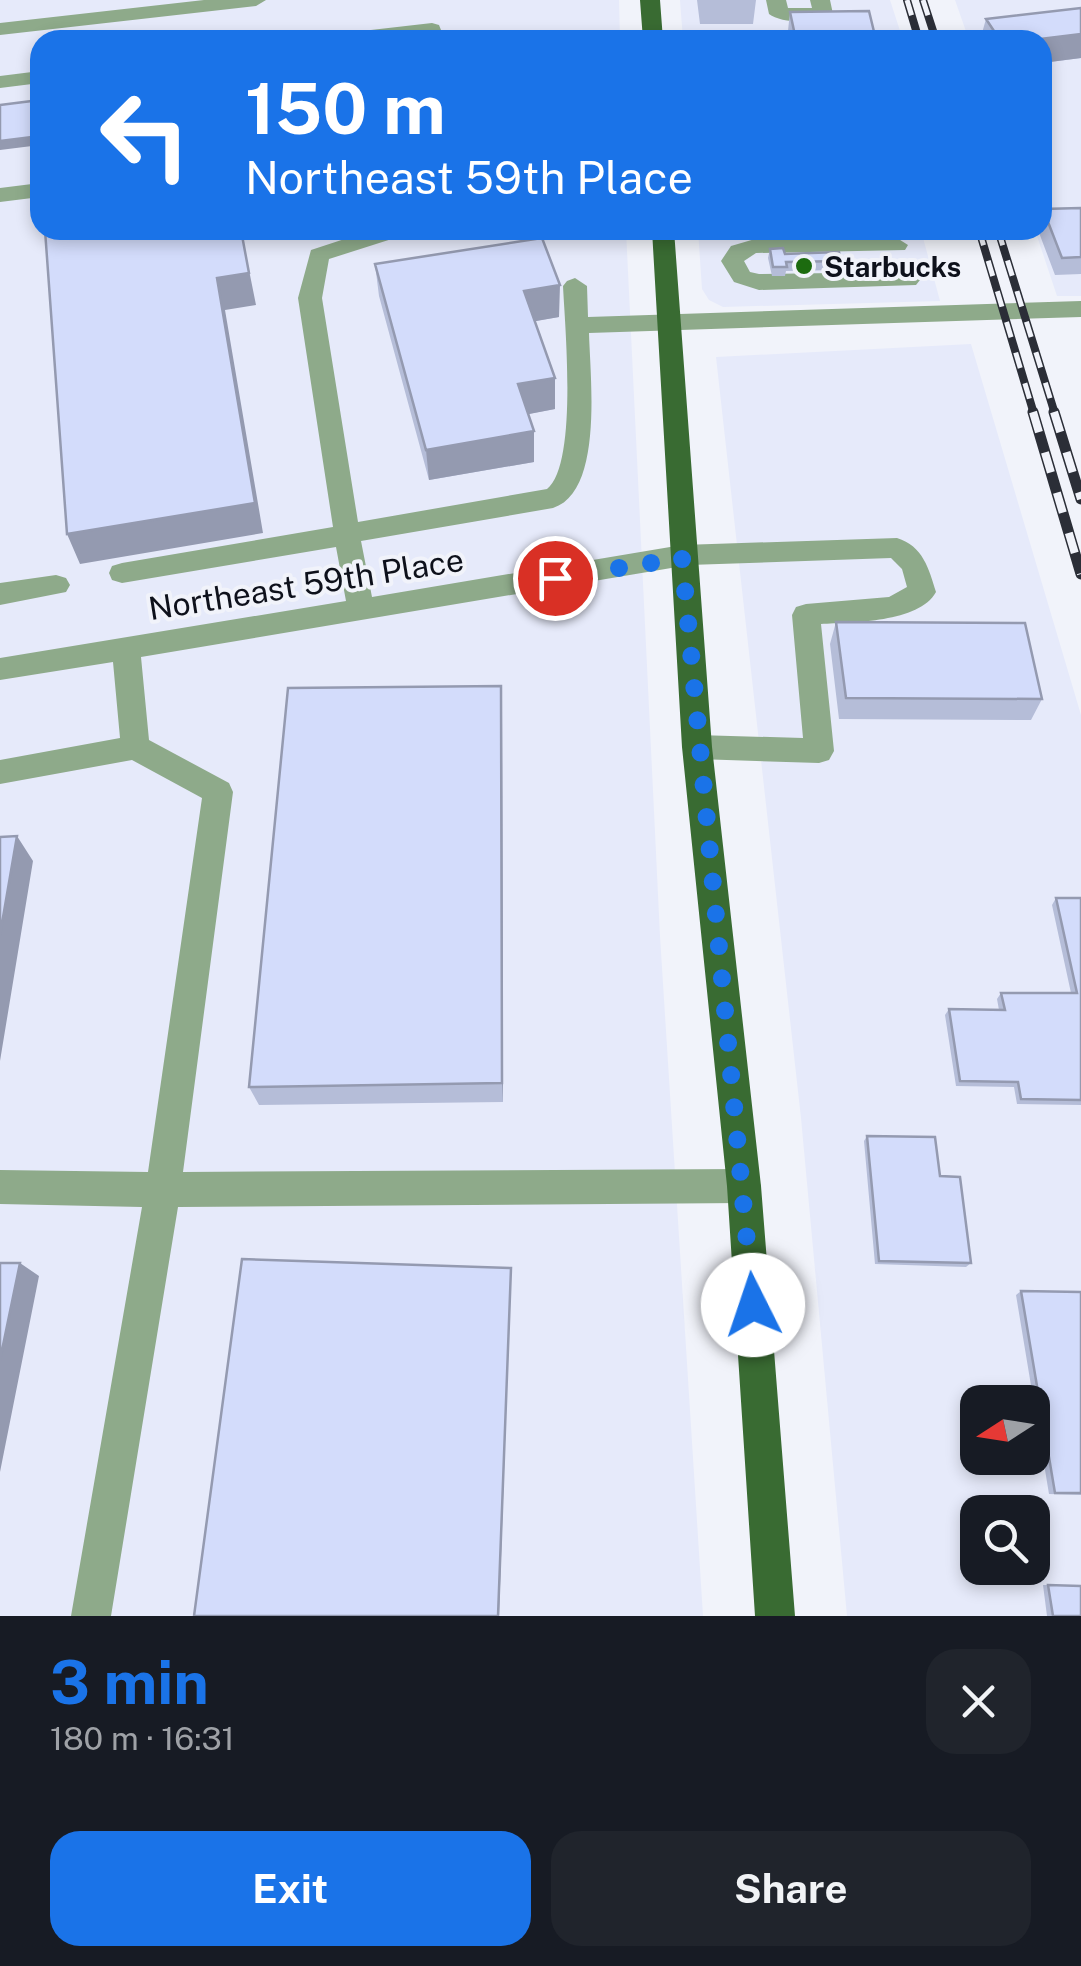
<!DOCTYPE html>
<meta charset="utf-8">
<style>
:root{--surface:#171b24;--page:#20242c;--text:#f1f3f6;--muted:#9ea1a6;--accent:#1a73e8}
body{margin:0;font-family:"Public Sans",sans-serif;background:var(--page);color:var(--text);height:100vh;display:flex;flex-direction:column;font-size:38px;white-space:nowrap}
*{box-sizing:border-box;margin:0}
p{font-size:32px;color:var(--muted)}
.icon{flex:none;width:55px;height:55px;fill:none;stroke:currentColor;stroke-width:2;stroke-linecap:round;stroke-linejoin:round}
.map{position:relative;height:1616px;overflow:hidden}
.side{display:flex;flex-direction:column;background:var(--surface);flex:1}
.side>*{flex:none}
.top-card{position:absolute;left:30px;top:30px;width:1022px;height:210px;border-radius:30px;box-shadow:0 5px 15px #0003;background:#1a73e8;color:#fff;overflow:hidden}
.needle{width:65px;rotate:258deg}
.buttons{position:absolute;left:960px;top:1385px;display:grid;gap:20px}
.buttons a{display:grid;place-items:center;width:90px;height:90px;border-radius:20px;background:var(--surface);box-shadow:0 5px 15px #0003;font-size:50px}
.pin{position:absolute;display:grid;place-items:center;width:85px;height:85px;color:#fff;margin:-42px;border:5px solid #fff;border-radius:50%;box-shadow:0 2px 10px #0007}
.me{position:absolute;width:110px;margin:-55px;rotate:356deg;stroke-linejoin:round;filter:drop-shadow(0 0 8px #0008)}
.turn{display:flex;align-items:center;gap:35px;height:210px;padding:0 50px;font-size:45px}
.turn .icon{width:130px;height:130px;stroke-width:2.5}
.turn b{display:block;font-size:70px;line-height:85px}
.round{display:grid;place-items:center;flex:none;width:105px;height:105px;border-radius:30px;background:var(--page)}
.summary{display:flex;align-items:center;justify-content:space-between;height:170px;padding:0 50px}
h1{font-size:60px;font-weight:700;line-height:75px;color:var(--accent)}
.button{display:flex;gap:20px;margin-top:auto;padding:20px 50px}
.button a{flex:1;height:115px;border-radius:30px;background:var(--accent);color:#fff;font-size:40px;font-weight:700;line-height:115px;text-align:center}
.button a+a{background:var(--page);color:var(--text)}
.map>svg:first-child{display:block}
</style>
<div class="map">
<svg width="1081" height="1616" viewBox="0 0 1081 1616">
<rect width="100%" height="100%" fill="#f1f3fa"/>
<path fill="#e6eafa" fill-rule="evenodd" d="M 0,0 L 619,0 L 620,40 L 40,40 L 40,230 L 626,230 L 660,936 L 703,1616 L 0,1616 Z
M 680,0 L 890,0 L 903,40 L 683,40 Z
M 955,0 L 1081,0 L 1081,296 L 1057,296 L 1035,230 L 1042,230 L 1042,40 L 969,40 Z
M 698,230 L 921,230 L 940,301 L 723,307 L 709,300 L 702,289 Z
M 971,344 L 1081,715 L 1081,1616 L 847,1616 L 801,1118 L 716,357 ZM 978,1402 L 1032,1402 L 1032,1458 L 978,1458 ZM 978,1512 L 1032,1512 L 1032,1568 L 978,1568 Z"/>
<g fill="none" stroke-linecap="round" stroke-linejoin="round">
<path fill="#8eaa8a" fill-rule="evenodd" d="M 204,0 L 266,0 L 256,6 L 0,35 L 0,23 Z
M 766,0 L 786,0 L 788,8 L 812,8 L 810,0 L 830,0 L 833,14 C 820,24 782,24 769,14 Z
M 432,23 L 439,25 L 445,40 L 425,40 L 424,36 L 326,40 L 336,34 Z
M 40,71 L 40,83 L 0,88 L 0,76 Z
M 40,183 L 40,197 L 0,202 L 0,188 Z
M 372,230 L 401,232 L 398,237 L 329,259 L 322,298 L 358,522 L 547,489 C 578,464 565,327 563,286 L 567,281 L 575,278 L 587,286 L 588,317 L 1081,301 L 1081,317 L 589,333 C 590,376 604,492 553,508 L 361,541 L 372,597 L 682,545 L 897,538 C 923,546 929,569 936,592 C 919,623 852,622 821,624 L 834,751 L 829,760 L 819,763 L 697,759 L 687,756 L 682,747 L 687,738 L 697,735 L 803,738 L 792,615 L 796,607 L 806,604 L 889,597 L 907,587 L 902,569 L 891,558 L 689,565 L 141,657 L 149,740 L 229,783 L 233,792 L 183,1172 L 744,1169 L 756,1174 L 761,1186 L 756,1198 L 744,1203 L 178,1207 L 111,1616 L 71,1616 L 142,1207 L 0,1204 L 0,1170 L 148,1172 L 202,798 L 132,760 L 0,784 L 0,760 L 120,738 L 113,662 L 0,680 L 0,658 L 346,601 L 336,547 L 122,583 L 112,580 L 109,573 L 112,566 L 122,563 L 333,527 L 298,298 L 311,250 Z
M 539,230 L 561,230 L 561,233 L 550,240 L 542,238 Z
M 897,238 L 908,245 L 905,250 L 756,253 L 744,261 L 750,272 L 759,274 L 908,272 L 916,275 L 920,280 L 916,285 L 759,290 L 734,282 L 721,261 L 731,246 L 755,239 Z
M 56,575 L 66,578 L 70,585 L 66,592 L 0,605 L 0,583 Z"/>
<path fill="#396b32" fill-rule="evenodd" d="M 640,0 L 660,0 L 663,40 L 643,40 Z
M 652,230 L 674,230 L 712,747 L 761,1186 L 795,1616 L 755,1616 L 727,1186 L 682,747 Z"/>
<g stroke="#2b2e37" stroke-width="8">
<path id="rail-far1" d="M 907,0 L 919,40
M 923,0 L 936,40
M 979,230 L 1034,414
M 998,230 L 1055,414"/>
</g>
<g stroke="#2b2e37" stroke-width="11">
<path id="rail" d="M 1033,412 L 1081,574
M 1054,412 L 1081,499"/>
</g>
<use href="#rail-far1" stroke="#f1f3fa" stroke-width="5" stroke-dasharray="16" stroke-linecap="butt"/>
<use href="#rail" stroke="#f1f3fa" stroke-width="8" stroke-dasharray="21" stroke-linecap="butt"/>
</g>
<path fill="#b5bdd8" d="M 697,0 L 756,0 L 753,24 L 700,24 Z
M 1081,8 L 1081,58 L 1042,63 L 1042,40 L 980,40 L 986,19 Z
M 790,12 L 876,40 L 787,40 Z
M 1081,208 L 1081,274 L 1055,275 L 1038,230 L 1042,230 L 1043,209 Z
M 770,249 L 785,254 L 841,261 L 839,270 L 786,271 L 785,276 L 772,276 L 768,258 Z
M 375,264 L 559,317 L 535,321 L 555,409 L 528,414 L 534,462 L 429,480 L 379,296 Z
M 836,622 L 1042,699 L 1031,720 L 839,719 L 830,644 Z
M 502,713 L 503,1102 L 259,1105 L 249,1087 Z
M 1056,898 L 1081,898 L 1081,1105 L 1017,1104 L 1014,1087 L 956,1086 L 945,1015 L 949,1009 L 999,1010 L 997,999 L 1001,993 L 1071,993 L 1052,905 Z
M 867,1136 L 940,1176 L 971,1263 L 966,1267 L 875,1264 L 864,1141 Z
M 1021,1291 L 1081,1292 L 1081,1495 L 1049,1494 L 1016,1295 Z
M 1043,1585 L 1048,1585 L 1081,1616 L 1047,1616 Z"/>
<path fill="#949ab0" d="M 1081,34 L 1081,58 L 1042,63 L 1042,40 L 1032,40 Z
M 40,136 L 40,145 L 0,150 L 0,141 Z
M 241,230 L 256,305 L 225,310 L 263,533 L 80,564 L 67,534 Z
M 560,285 L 559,317 L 525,323 L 524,291 Z
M 555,378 L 555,409 L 519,416 L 518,384 Z
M 534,431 L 534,462 L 429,480 L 426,450 Z
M 501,686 L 502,713 L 503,1102 L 502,1083 Z
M 17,836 L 33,861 L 0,1061 L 0,935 Z
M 20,1263 L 39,1276 L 0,1472 L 0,1360 Z
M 511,1268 L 499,1616 L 498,1616 Z"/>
<path fill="#d3dcfb" stroke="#949ab0" stroke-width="2.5" d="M 1081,8 L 1081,34 L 1032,40 L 1000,40 L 986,19 Z
M 869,11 L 876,40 L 796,40 L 790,12 Z
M 40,100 L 40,136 L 0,141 L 0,105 Z
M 1081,208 L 1081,257 L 1062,258 L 1043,209 Z
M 45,230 L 241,230 L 249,273 L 217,278 L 255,503 L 67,534 Z
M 542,238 L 560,285 L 524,291 L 555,378 L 518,384 L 534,431 L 426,450 L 375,264 Z
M 783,248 L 785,254 L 839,252 L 841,261 L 786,262 L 787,267 L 773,267 L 770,249 Z
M 836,622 L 1025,623 L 1042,699 L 846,698 Z
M 501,686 L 502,1083 L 249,1087 L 288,688 Z
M 17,836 L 0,935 L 0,837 Z
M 1056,898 L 1081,898 L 1081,1100 L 1021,1099 L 1018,1082 L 960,1081 L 949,1009 L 1005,1010 L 1001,993 L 1077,993 Z
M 867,1136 L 935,1137 L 940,1176 L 960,1177 L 971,1263 L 879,1261 Z
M 242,1259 L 511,1268 L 498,1616 L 194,1616 Z
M 0,1263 L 20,1263 L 0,1360 Z
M 1021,1291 L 1081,1292 L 1081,1493 L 1055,1493 Z
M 1048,1585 L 1081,1586 L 1081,1616 L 1053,1616 Z"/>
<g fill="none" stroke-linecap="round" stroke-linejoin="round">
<path stroke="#1a73e8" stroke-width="18" stroke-dasharray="0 32.4" d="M 555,578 L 682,558 L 753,1305"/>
</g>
<circle fill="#1c6b0f" stroke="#f1f3fa" stroke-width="4" cx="804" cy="266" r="10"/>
<g text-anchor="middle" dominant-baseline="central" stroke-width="8" stroke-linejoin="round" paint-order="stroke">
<g font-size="28" font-weight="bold" fill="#0e111b" stroke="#f1f3fa" text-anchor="start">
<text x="824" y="266">Starbucks</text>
</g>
<g font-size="32" fill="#0e111b" stroke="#f1f3fa">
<text transform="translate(306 584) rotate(-9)">Northeast 59th Place</text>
</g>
</g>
</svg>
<div class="buttons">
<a><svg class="needle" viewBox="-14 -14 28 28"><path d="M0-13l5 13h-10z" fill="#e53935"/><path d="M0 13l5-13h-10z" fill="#9ea1a6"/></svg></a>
<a><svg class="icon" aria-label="search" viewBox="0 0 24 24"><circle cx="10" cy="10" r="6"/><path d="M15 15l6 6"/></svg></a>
</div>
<div class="pin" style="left:555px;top:578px;background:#d93025"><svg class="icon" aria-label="arrive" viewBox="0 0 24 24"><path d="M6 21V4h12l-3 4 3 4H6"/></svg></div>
<svg class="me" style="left:753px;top:1305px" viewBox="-20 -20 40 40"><circle r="19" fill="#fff"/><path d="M0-13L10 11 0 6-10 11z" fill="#1a73e8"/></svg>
<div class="top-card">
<div class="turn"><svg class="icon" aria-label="left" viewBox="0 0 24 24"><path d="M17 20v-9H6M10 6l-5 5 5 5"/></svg><div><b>150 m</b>Northeast 59th Place</div></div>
</div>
</div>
<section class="side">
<div class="summary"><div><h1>3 min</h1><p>180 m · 16:31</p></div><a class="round"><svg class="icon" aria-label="close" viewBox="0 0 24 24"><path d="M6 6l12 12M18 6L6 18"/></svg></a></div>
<div class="button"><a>Exit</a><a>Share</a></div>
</section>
